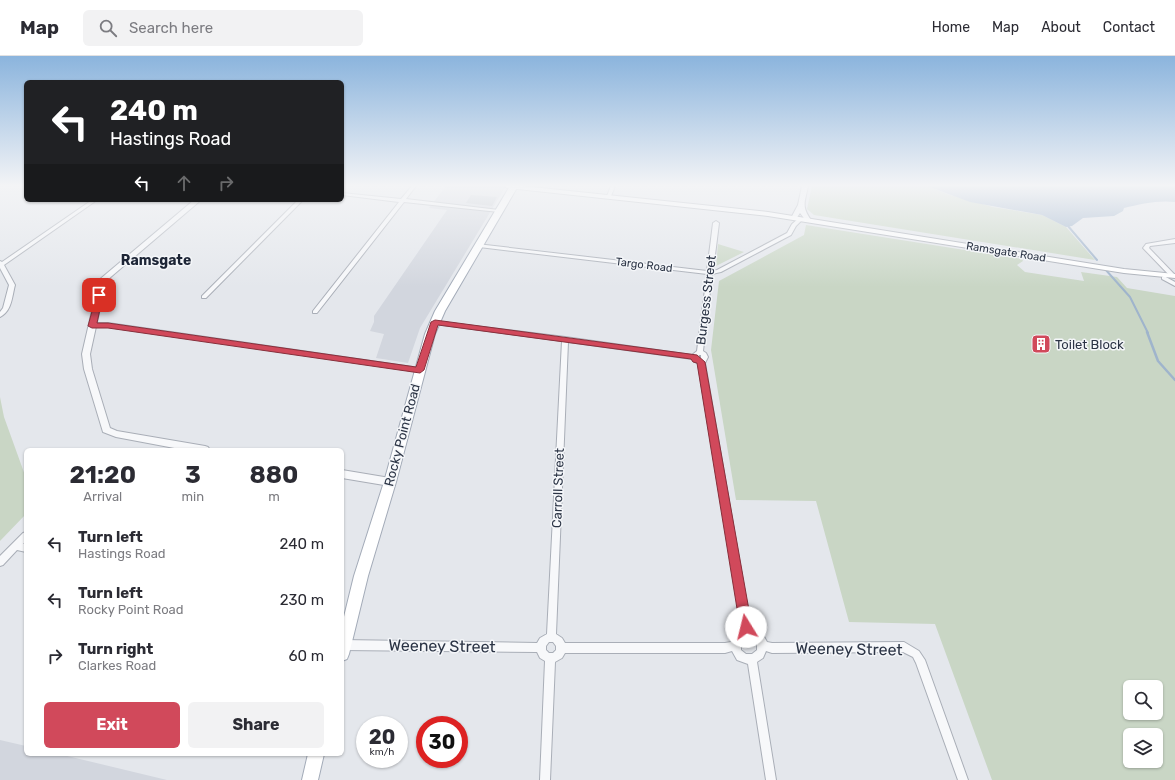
<!DOCTYPE html>
<style>
:root{--surface:#fff;--page:#f2f2f3;--text:#2b2b33;--muted:#7c7c81;--line:#e1e1e2;--accent:#d1495b}
body{margin:0;font-family:Rubik,sans-serif;background:var(--page);color:var(--text);height:100vh;display:flex;flex-direction:column;font-size:15px;white-space:nowrap}
*{box-sizing:border-box;margin:0}
p{font-size:13px;color:var(--muted)}
.icon{flex:none;width:22px;height:22px;fill:none;stroke:currentColor;stroke-width:2;stroke-linecap:round;stroke-linejoin:round}
.map{position:relative;flex:1;overflow:hidden}
.drawer{position:absolute;left:24px;top:392px;width:320px;height:308px;display:flex;flex-direction:column;background:var(--surface);border-radius:6px;box-shadow:0 1px 3px #0004}
.drawer>*{flex:none}
.hud{position:absolute;left:24px;top:24px;width:320px;height:122px;border-radius:6px;box-shadow:0 1px 3px #0004;background:#202124;color:#fff;overflow:hidden}
.buttons{position:absolute;left:1123px;top:624px;display:grid;gap:8px}
.buttons a{display:grid;place-items:center;width:40px;height:40px;border-radius:6px;background:var(--surface);box-shadow:0 1px 3px #0004;font-size:20px}
.speed{position:absolute;left:356px;top:660px;display:flex;gap:8px;font-size:20px;font-weight:700;text-align:center}
.speed>*{display:grid;place-content:center;width:52px;height:52px;border-radius:50%;background:var(--surface);box-shadow:0 1px 3px #0004;line-height:1}
.speed small{font-size:10px;font-weight:400}
.speed .limit{border:6px solid #d22;background:#fff;color:#111}
.pin{position:absolute;display:grid;place-items:center;width:34px;height:34px;color:#fff;margin:-17px;border-radius:8px;box-shadow:0 2px 6px #0006}
.me{position:absolute;width:44px;margin:-22px;rotate:351deg;stroke-linejoin:round;filter:drop-shadow(0 0 3px #0008)}
.turn{display:flex;align-items:center;gap:14px;height:84px;padding:0 20px;font-size:18px}
.turn .icon{width:52px;height:52px;stroke-width:2.5}
.turn b{display:block;font-size:28px;line-height:34px}
.lanes{display:flex;align-items:center;height:38px;padding:0 20px;background:#0003;justify-content:center;gap:20px;direction:ltr}
.lanes .off{opacity:.35}
.eta{display:flex;justify-content:space-evenly;align-items:center;height:68px;text-align:center}
.eta b{font-size:24px;font-weight:700;line-height:28px}
.cta{display:flex;gap:8px;margin-top:auto;padding:8px 20px}
.cta a{flex:1;height:46px;border-radius:6px;background:var(--accent);color:#fff;font-size:16px;font-weight:700;line-height:46px;text-align:center}
.cta a+a{background:var(--page);color:var(--text)}
ul{padding:0;list-style:none}
li{display:flex;align-items:center;gap:12px;height:56px;padding:0 20px}
li div{flex:1}
li b{display:block;font-size:15px}
li em{font-style:normal}
header{display:flex;align-items:center;gap:24px;box-sizing:border-box;height:56px;padding:0 20px;background:var(--surface);border-bottom:1px solid var(--line)}
header strong{font-size:19px}
nav{display:flex;gap:22px;margin-inline-start:auto;font-size:14px}
.search{width:280px;height:36px;background:var(--page);display:flex;align-items:center;gap:10px;box-sizing:border-box;padding:0 14px;border-radius:6px;color:var(--muted);font-size:15px}
.map>svg:first-child{display:block}
</style>
<header>
<strong>Map</strong>
<div class="search"><svg class="icon" aria-label="search" viewBox="0 0 24 24"><circle cx="10" cy="10" r="6"/><path d="M15 15l6 6"/></svg>Search here</div>
<nav><a>Home</a><a>Map</a><a>About</a><a>Contact</a></nav>
</header>
<div class="map">
<svg width="1175" height="724" viewBox="0 0 1175 724">
<rect width="100%" height="100%" fill="#e4e7ec"/>
<path fill="#d2d6de" d="M 446,130 L 506,130 L 420,272 L 408,307 L 376,302 L 384,278 L 370,275 L 374,266 L 374,260 L 447,154 L 429,152 Z
M 0,684 L 26,690 L 26,698 L 59,698 L 167,724 L 0,724 Z"/>
<path fill="#c9d6c5" fill-rule="evenodd" d="M 812,130 L 927,130 L 947,138 L 993,151 L 1042,159 L 1066,171 L 1095,204 L 814,159 L 807,153 Z
M 806,169 L 1022,203 L 1023,205 L 1017,209 L 1025,216 L 1084,225 L 1081,216 L 1117,221 L 1127,232 L 1175,240 L 1175,724 L 992,724 L 935,568 L 849,566 L 816,445 L 736,444 L 711,294 L 719,225 L 804,179 ZM 1130,631 L 1156,631 L 1156,657 L 1130,657 ZM 1130,679 L 1156,679 L 1156,705 L 1130,705 Z
M 718,188 L 744,196 L 716,210 Z
M 0,341 L 4,361 L 26,422 L 26,458 L 0,485 Z"/>
<path fill="#9fb4cc" d="M 927,130 L 1175,130 L 1175,146 C 1158,144 1140,148 1124,152 L 1123,155 L 1114,160 L 1083,162 L 1072,170 L 1066,171 L 1042,159 L 970,146 Z"/>
<g fill="none" stroke-linecap="round" stroke-linejoin="round">
<path stroke="#9fb4cc" stroke-width="2" d="M 1068,170 L 1097,204
M 1105,213 L 1130,241 L 1148,277"/>
<path stroke="#9fb4cc" stroke-width="2.5" d="M 1147,276 L 1158,305 L 1175,324"/>
</g>
<path fill="#bbc0ca" d="M 471,139 L 497,141 L 492,150 L 466,147 Z"/>
<g fill="none" stroke-linecap="round" stroke-linejoin="round">
<g stroke="#a9aeb7" stroke-width="2">
<path id="minor" d="M 412,130 L 416,130 L 406,143 L 499,154 L 501,155 L 499,156 L 404,146 L 317,257 L 313,257 L 313,255 L 399,146 L 342,139 L 342,137 L 401,143 Z
M 611,130 L 615,130 L 611,140 L 609,141 L 607,140 Z
M 92,144 L 97,144 L 4,209 L 15,229 C 12,240 12,255 0,261 L 0,256 L 3,252 L 9,229 L 0,212 L 0,205 L 2,206 Z
M 298,144 L 303,144 L 206,242 L 202,242 L 202,240 Z
M 799,162 L 803,163 L 796,170 L 791,179 L 721,216 L 712,218 L 703,295 L 706,297 L 708,301 L 705,307 L 751,572 C 759,574 763,578 767,586 L 772,587 L 904,586 L 919,595 L 925,604 L 968,724 L 958,724 L 916,607 L 913,601 L 903,596 L 772,597 L 766,595 L 763,602 L 757,606 L 776,724 L 766,724 L 748,608 L 737,604 L 732,595 L 725,597 L 565,597 L 562,602 L 555,606 L 550,724 L 540,724 L 545,605 L 540,602 L 537,596 L 342,594 L 342,584 L 537,587 L 540,582 L 547,578 L 562,285 L 435,268 L 433,267 L 432,266 L 433,265 L 565,281 L 692,299 L 697,295 L 707,218 L 479,191 L 477,190 L 477,188 L 707,215 L 713,167 L 716,165 L 719,167 L 713,215 L 717,214 L 787,177 L 792,168 ZM 568,286 L 692,303 L 695,306 L 698,308 L 742,574 L 735,578 L 731,586 L 725,587 L 565,587 L 562,582 L 556,578 ZM 699,299 L 701,299 L 701,303 L 699,303 ZM 746,581 L 752,581 L 757,586 L 757,594 L 752,598 L 746,598 L 741,594 L 741,586 ZM 549,586 L 553,586 L 556,590 L 556,594 L 553,597 L 549,597 L 546,594 L 546,590 Z
M 1175,183 L 1175,187 L 1150,190 L 1149,192 L 1175,219 L 1175,221 L 1171,221 L 1143,192 L 1146,188 Z
M 1164,220 L 1175,226 L 1175,230 L 1162,223 L 1162,221 Z
M 92,267 L 108,267 L 420,312 L 423,314 L 420,316 L 108,271 L 90,270 L 89,269 L 90,268 Z
M 26,476 L 26,485 L 23,488 L 26,488 L 26,496 L 17,494 L 3,509 L 0,510 L 0,500 L 23,477 Z"/>
</g>
<g stroke="#a9aeb7" stroke-width="2">
<path id="tertiary" d="M 802,130 L 808,130 C 805,146 801,150 811,164 L 808,166 L 806,165 L 800,157 L 796,163 L 791,162 L 798,149 Z
M 194,144 L 201,144 L 106,225 L 90,298 L 92,313 L 110,372 L 117,375 L 205,390 L 208,391 L 210,394 L 185,394 L 116,381 L 103,376 L 84,313 L 82,298 L 99,224 Z
M 342,414 L 390,422 L 393,423 L 395,426 L 393,429 L 390,430 L 342,422 Z"/>
</g>
<g stroke="#a9aeb7" stroke-width="2">
<path id="secondary" d="M 504,130 L 522,130 L 768,156 L 1124,213 L 1175,218 L 1175,222 L 1124,217 L 768,160 L 507,132 Z"/>
</g>
<g stroke="#a3abb8" stroke-width="2">
<path id="primary" d="M 510,130 L 518,130 L 445,255 L 435,278 L 396,426 L 368,520 L 349,598 L 347,603 L 342,605 L 342,569 L 354,520 L 384,426 L 425,278 L 435,255 Z
M 308,698 L 324,698 L 318,724 L 302,724 Z"/>
</g>
<use href="#minor" fill="#f7f8fa" fill-rule="evenodd"/>
<use href="#tertiary" fill="#f7f8fa" fill-rule="evenodd"/>
<use href="#secondary" fill="#fff" fill-rule="evenodd"/>
<use href="#primary" fill="#fff" fill-rule="evenodd"/>
</g>
<linearGradient id="sky" x2="0" y2="1"><stop stop-color="#8bb4dd"/><stop offset="0.56" stop-color="#f3f4f6"/><stop offset="1" stop-color="#f3f4f6" stop-opacity="0"/></linearGradient>
<rect width="1175" height="231" fill="url(#sky)"/>
<path fill="#d1495b" stroke="#882f3b" d="M 97,237 L 103,239 L 97,267 L 108,267 L 416,311 L 431,266 L 435,264 L 697,299 L 705,306 L 752,571 L 750,575 L 746,577 L 741,575 L 740,571 L 697,307 L 693,306 L 691,303 L 438,269 L 424,314 L 420,317 L 108,272 L 92,272 L 88,270 Z"/>
<defs>
<g id="building-square" transform="scale(1)"><rect x="-9" y="-9" width="18" height="18" rx="4" fill="#d1495b" stroke="#f4f6f9"/><path d="M-4-6H4V6H1V3H-1V6H-4ZM-2.5-4.3h1.7v1.8h-1.7ZM.8-4.3h1.7v1.8H.8ZM-2.5-1h1.7V.8h-1.7ZM.8-1h1.7V.8H.8Z" fill="#fff"/></g>
</defs>
<g fill-rule="evenodd">
<use href="#building-square" x="1041" y="288"/>
</g>
<g text-anchor="middle" dominant-baseline="central" stroke-width="3" stroke-linejoin="round" paint-order="stroke">
<g font-size="11" fill="#2b3445" stroke="#f4f6f9">
<text transform="translate(1006 196) rotate(9)">Ramsgate Road</text>
<text transform="translate(644 209) rotate(7)">Targo Road</text>
</g>
<g font-size="13" fill="#2b3445" stroke="#f4f6f9">
<text transform="translate(706 244) rotate(-83)">Burgess Street</text>
<text transform="translate(402 379) rotate(-75)">Rocky Point Road</text>
<text transform="translate(558 432) rotate(-88)">Carroll Street</text>
</g>
<g font-size="13" fill="#2b3445" stroke="#f4f6f9" text-anchor="start">
<text x="1055" y="288">Toilet Block</text>
</g>
<g font-size="14" font-weight="bold" fill="#1d2536" stroke="#f4f6f9">
<text x="156" y="204">Ramsgate</text>
</g>
<g font-size="16" fill="#2b3445" stroke="#f4f6f9">
<text transform="translate(442 590) rotate(1)">Weeney Street</text>
<text transform="translate(849 593) rotate(1)">Weeney Street</text>
</g>
</g>
</svg>
<div class="buttons">
<a><svg class="icon" aria-label="search" viewBox="0 0 24 24"><circle cx="10" cy="10" r="6"/><path d="M15 15l6 6"/></svg></a>
<a><svg class="icon" aria-label="layers" viewBox="0 0 24 24"><path d="M12 4l9 5-9 5-9-5zM3 14l9 5 9-5"/></svg></a>
</div>
<div class="speed"><div>20<small>km/h</small></div><div class="limit">30</div></div>
<div class="pin" style="left:99px;top:239px;background:#d93025"><svg class="icon" aria-label="arrive" viewBox="0 0 24 24"><path d="M6 21V4h12l-3 4 3 4H6"/></svg></div>
<svg class="me" style="left:746px;top:571px" viewBox="-20 -20 40 40"><circle r="19" fill="#fff"/><path d="M0-13L10 11 0 6-10 11z" fill="#d1495b"/></svg>
<div class="hud">
<div class="turn"><svg class="icon" aria-label="left" viewBox="0 0 24 24"><path d="M17 20v-9H6M10 6l-5 5 5 5"/></svg><div><b>240 m</b>Hastings Road</div></div>
<div class="lanes"><svg class="icon" aria-label="left" viewBox="0 0 24 24"><path d="M17 20v-9H6M10 6l-5 5 5 5"/></svg><svg class="icon off" aria-label="ahead" viewBox="0 0 24 24"><path d="M12 20V5M6 11l6-6 6 6"/></svg><svg class="icon off" aria-label="right" viewBox="0 0 24 24"><path d="M7 20v-9h11M14 6l5 5-5 5"/></svg></div>
</div>
<section class="drawer">
<div class="eta">
<div><b>21:20</b><p>Arrival</p></div>
<div><b>3</b><p>min</p></div>
<div><b>880</b><p>m</p></div>
</div>
<ul>
<li><svg class="icon" aria-label="left" viewBox="0 0 24 24"><path d="M17 20v-9H6M10 6l-5 5 5 5"/></svg><div><b>Turn left</b><p>Hastings Road</p></div><em>240 m</em></li>
<li><svg class="icon" aria-label="left" viewBox="0 0 24 24"><path d="M17 20v-9H6M10 6l-5 5 5 5"/></svg><div><b>Turn left</b><p>Rocky Point Road</p></div><em>230 m</em></li>
<li><svg class="icon" aria-label="right" viewBox="0 0 24 24"><path d="M7 20v-9h11M14 6l5 5-5 5"/></svg><div><b>Turn right</b><p>Clarkes Road</p></div><em>60 m</em></li>
</ul>
<div class="cta"><a>Exit</a><a>Share</a></div>
</section>
</div>
